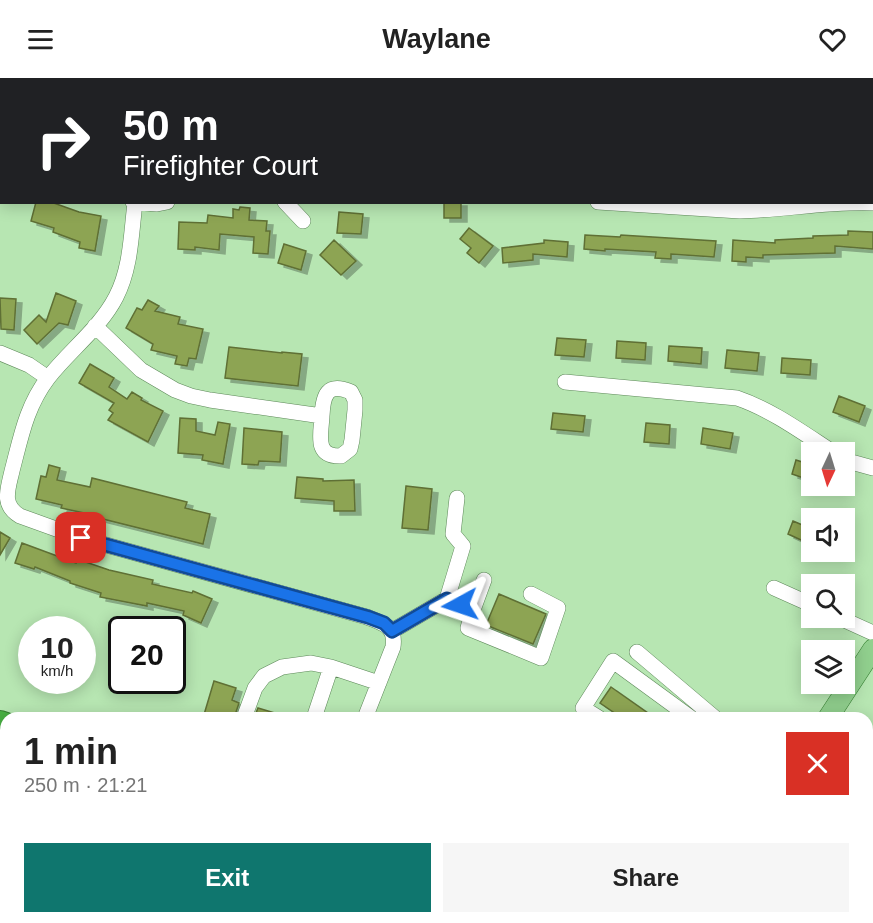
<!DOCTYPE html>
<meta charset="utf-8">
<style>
:root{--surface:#fff;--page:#f6f6f6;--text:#222;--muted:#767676;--accent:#0f766e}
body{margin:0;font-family:Arial,sans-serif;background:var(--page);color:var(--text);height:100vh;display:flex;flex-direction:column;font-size:22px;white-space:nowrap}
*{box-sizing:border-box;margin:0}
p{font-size:20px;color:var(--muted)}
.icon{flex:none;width:33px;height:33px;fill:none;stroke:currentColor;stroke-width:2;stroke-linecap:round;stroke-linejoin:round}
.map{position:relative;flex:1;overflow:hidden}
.panel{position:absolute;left:0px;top:634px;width:873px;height:212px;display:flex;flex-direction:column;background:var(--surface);border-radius:18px 18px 0 0;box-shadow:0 3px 15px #0003}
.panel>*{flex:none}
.guide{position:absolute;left:0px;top:0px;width:873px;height:126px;box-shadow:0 3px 15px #0003;background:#202124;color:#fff;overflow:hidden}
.needle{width:39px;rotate:184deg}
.fabs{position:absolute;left:801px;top:364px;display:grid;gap:12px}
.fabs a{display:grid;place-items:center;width:54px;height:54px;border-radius:0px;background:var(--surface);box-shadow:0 3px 15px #0003;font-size:30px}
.speed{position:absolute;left:18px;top:538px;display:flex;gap:12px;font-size:30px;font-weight:700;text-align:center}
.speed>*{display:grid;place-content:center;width:78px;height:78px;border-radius:50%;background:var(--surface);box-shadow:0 3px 15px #0003;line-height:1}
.speed small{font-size:15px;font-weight:400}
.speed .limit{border:3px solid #111;border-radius:9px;background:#fff;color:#111}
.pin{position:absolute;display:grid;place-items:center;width:51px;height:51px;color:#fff;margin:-26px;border-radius:12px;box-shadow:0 3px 9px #0006}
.me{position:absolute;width:66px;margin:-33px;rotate:265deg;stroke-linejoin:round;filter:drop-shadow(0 0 4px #0008)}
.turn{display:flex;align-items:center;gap:21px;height:126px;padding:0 24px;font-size:27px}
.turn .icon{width:78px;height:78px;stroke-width:2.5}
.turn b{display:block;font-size:42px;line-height:51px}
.round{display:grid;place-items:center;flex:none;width:63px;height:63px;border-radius:0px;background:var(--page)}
.headline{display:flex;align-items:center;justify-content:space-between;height:102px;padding:0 24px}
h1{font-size:36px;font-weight:700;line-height:45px}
.button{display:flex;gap:12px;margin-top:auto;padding:12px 24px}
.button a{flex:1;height:69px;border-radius:0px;background:var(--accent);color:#fff;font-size:24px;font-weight:700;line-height:69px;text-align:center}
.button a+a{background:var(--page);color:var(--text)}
header{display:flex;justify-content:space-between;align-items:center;height:78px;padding:0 24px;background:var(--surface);font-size:27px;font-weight:700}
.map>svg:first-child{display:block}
</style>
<header><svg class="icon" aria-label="menu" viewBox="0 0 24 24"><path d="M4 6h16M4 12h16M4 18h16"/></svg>Waylane<svg class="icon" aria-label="heart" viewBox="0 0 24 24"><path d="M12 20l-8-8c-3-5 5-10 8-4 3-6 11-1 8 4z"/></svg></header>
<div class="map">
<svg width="873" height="845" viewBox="0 0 873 845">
<defs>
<filter id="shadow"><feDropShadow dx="6" dy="4" stdDeviation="0" flood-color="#0004"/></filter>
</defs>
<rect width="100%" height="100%" fill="#b7e6b2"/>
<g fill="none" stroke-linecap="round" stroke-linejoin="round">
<path stroke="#e28884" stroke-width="3" d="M 129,2 L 131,0"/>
</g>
<path fill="#8da452" stroke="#5f6f35" stroke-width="1.5" filter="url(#shadow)" d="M 36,124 L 51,124 L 79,134 L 101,138 L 95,173 L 79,170 L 80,164 L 53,154 L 54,150 L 31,143 Z
M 444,124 L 461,124 L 461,140 L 444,140 Z
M 240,129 L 250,130 L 249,142 L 267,143 L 266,153 L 270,153 L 268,176 L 253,175 L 254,159 L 220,156 L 219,172 L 195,169 L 195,172 L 178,171 L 179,144 L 207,145 L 208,137 L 233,140 L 233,131 L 239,132 Z
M 339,134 L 363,136 L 361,156 L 337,155 Z
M 469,150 L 493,168 L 479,185 L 467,175 L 471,170 L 460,161 Z
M 848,153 L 873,154 L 873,171 L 835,168 L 835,175 L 763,177 L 763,180 L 746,179 L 746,184 L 732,183 L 733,162 L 775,165 L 775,162 L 813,160 L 813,158 L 848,157 Z
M 585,157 L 620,159 L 621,157 L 716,163 L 714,179 L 671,176 L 671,181 L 655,180 L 656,174 L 605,171 L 605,173 L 584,171 Z
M 334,162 L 356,183 L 341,197 L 320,177 Z
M 544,162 L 568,164 L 567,179 L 533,176 L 533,182 L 503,185 L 502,170 L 544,165 Z
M 284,166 L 306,173 L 301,192 L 278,185 Z
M 56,215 L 76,223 L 68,247 L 59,245 L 37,266 L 24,252 L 39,237 L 46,244 Z
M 0,220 L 16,221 L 14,252 L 1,251 Z
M 148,222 L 159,228 L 155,233 L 180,239 L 178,246 L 203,251 L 196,281 L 189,280 L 187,288 L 175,286 L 177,278 L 151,272 L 153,266 L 126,250 L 137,230 L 142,232 Z
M 557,260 L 586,262 L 584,279 L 555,277 Z
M 617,263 L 646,265 L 645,282 L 616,280 Z
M 669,268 L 702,270 L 701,286 L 668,283 Z
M 229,269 L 282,275 L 282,274 L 302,276 L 298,308 L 225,300 Z
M 727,272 L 759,275 L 757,293 L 725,290 Z
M 782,280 L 811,282 L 810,297 L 781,295 Z
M 90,286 L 114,300 L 109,309 L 127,321 L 132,314 L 142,320 L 141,322 L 163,333 L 148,364 L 108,342 L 113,335 L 109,332 L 114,325 L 79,305 Z
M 839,318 L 865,328 L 859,344 L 833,334 Z
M 553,335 L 585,338 L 583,354 L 551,351 Z
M 180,340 L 196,341 L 196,353 L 215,357 L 218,344 L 230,346 L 223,386 L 202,382 L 203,377 L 178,375 Z
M 646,345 L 670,347 L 669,366 L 644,364 Z
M 244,350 L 282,354 L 280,384 L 259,383 L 258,387 L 242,386 Z
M 703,350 L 733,355 L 730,371 L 701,366 Z
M 796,382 L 812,387 L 812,403 L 792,396 Z
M 49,387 L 60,390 L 57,402 L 90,409 L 92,400 L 187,424 L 185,430 L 210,436 L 203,466 L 83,436 L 84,435 L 61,430 L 62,427 L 36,421 L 41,398 L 46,399 Z
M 297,399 L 323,401 L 323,403 L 354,402 L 355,433 L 334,433 L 334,423 L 295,420 Z
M 406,408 L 432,411 L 428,452 L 402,450 Z
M 793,443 L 812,451 L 812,467 L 788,456 Z
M 0,454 L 10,460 L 0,477 Z
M 22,465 L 76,485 L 77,481 L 109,492 L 153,502 L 152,506 L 192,515 L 193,513 L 212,521 L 201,545 L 183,537 L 184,533 L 147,525 L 147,528 L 100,519 L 101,515 L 70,505 L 70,503 L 35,489 L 34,491 L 15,485 Z
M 499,516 L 546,536 L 533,566 L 486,547 Z
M 214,603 L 236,610 L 232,622 L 239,625 L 234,640 L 203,640 Z
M 611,609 L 655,640 L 622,640 L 600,625 Z
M 258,630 L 285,638 L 285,640 L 254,640 Z"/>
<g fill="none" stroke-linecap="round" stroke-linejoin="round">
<g stroke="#5d8859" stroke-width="16">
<path id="minor" d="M 278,0 L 278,2
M 0,92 L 2,92
M 133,124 L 157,126 L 167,124
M 285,124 L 303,143
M 598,124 L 740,133 C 784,132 829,123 873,125
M 135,125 C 131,157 131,190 116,219 C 100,250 70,272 48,300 C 26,329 21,359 12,393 C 8,411 1,427 20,438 L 81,460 L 367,539 C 384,546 396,548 393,569 L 365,640
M 95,248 L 141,292 L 175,312 L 191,318 L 210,322 L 322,338 C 321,357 314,379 341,378 L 350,371 L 352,362 L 355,332 L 355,322 L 351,314 C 327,304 323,317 322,338
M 0,275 L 29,287 L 48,300
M 565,304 L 737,320 C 772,332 803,355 834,375
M 844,382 L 873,390
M 774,510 L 812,527
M 447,521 L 473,532 L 468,550 L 541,580 L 558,530 L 531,516
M 473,532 L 484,502
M 840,540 L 873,555
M 392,553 L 447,521 L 463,468 L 453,456 L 457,420
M 637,574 L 715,640
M 244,640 L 255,610 L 264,598 L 282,589 L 311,585 L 331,589
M 314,640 L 331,589 L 379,605
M 599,640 L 583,630 L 613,583 L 691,640
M 0,692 L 6,694
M 0,782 L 6,782
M 25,840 L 25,845
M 394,840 L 403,845
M 89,845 L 90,840
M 533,845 L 537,840
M 598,845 L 602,840 L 608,845"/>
</g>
<g stroke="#347e30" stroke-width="21">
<path id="major" d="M 828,640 L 873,571
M 663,845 L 667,840"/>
</g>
<g stroke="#347e30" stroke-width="24">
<path id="highway" d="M 0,644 L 6,646
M 499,840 L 507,845"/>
</g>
<use href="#minor" stroke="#fff" stroke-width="15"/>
<use href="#major" stroke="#91d08e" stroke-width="20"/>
<use href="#highway" stroke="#48b042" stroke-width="22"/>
<path stroke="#2c432b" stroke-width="3" stroke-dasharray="8 8" stroke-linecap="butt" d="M 0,673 L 6,675
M 446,840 L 453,845"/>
</g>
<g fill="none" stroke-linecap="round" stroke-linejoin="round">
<g stroke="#114b97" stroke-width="15">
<path id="route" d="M 81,460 L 368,539 L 384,545 L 392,553 L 447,521 L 460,527"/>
</g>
<use href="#route" stroke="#1a73e8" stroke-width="10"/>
</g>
</svg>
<div class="fabs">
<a><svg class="needle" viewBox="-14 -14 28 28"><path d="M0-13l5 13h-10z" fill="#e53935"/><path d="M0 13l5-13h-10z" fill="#767676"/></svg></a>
<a><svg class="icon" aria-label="sound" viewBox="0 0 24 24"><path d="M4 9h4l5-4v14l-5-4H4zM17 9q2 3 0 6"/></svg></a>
<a><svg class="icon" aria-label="search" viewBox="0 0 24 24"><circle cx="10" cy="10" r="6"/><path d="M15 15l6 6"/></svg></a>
<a><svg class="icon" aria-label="layers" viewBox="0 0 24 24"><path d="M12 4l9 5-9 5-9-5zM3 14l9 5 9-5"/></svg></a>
</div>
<div class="speed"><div>10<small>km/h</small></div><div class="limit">20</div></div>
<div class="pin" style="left:81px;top:460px;background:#d93025"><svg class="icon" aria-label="arrive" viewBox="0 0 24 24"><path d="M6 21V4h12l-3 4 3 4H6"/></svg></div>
<svg class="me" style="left:460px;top:527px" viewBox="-20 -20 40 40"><path d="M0-17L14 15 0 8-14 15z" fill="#1a73e8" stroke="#fff" stroke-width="4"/></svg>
<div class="guide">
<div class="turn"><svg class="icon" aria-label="right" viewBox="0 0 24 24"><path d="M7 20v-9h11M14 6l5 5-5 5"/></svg><div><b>50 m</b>Firefighter Court</div></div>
</div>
<section class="panel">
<div class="headline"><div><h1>1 min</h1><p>250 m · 21:21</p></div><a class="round" style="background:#d93025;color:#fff"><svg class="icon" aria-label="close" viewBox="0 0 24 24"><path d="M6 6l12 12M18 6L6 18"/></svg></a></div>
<div class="button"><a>Exit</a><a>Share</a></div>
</section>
</div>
